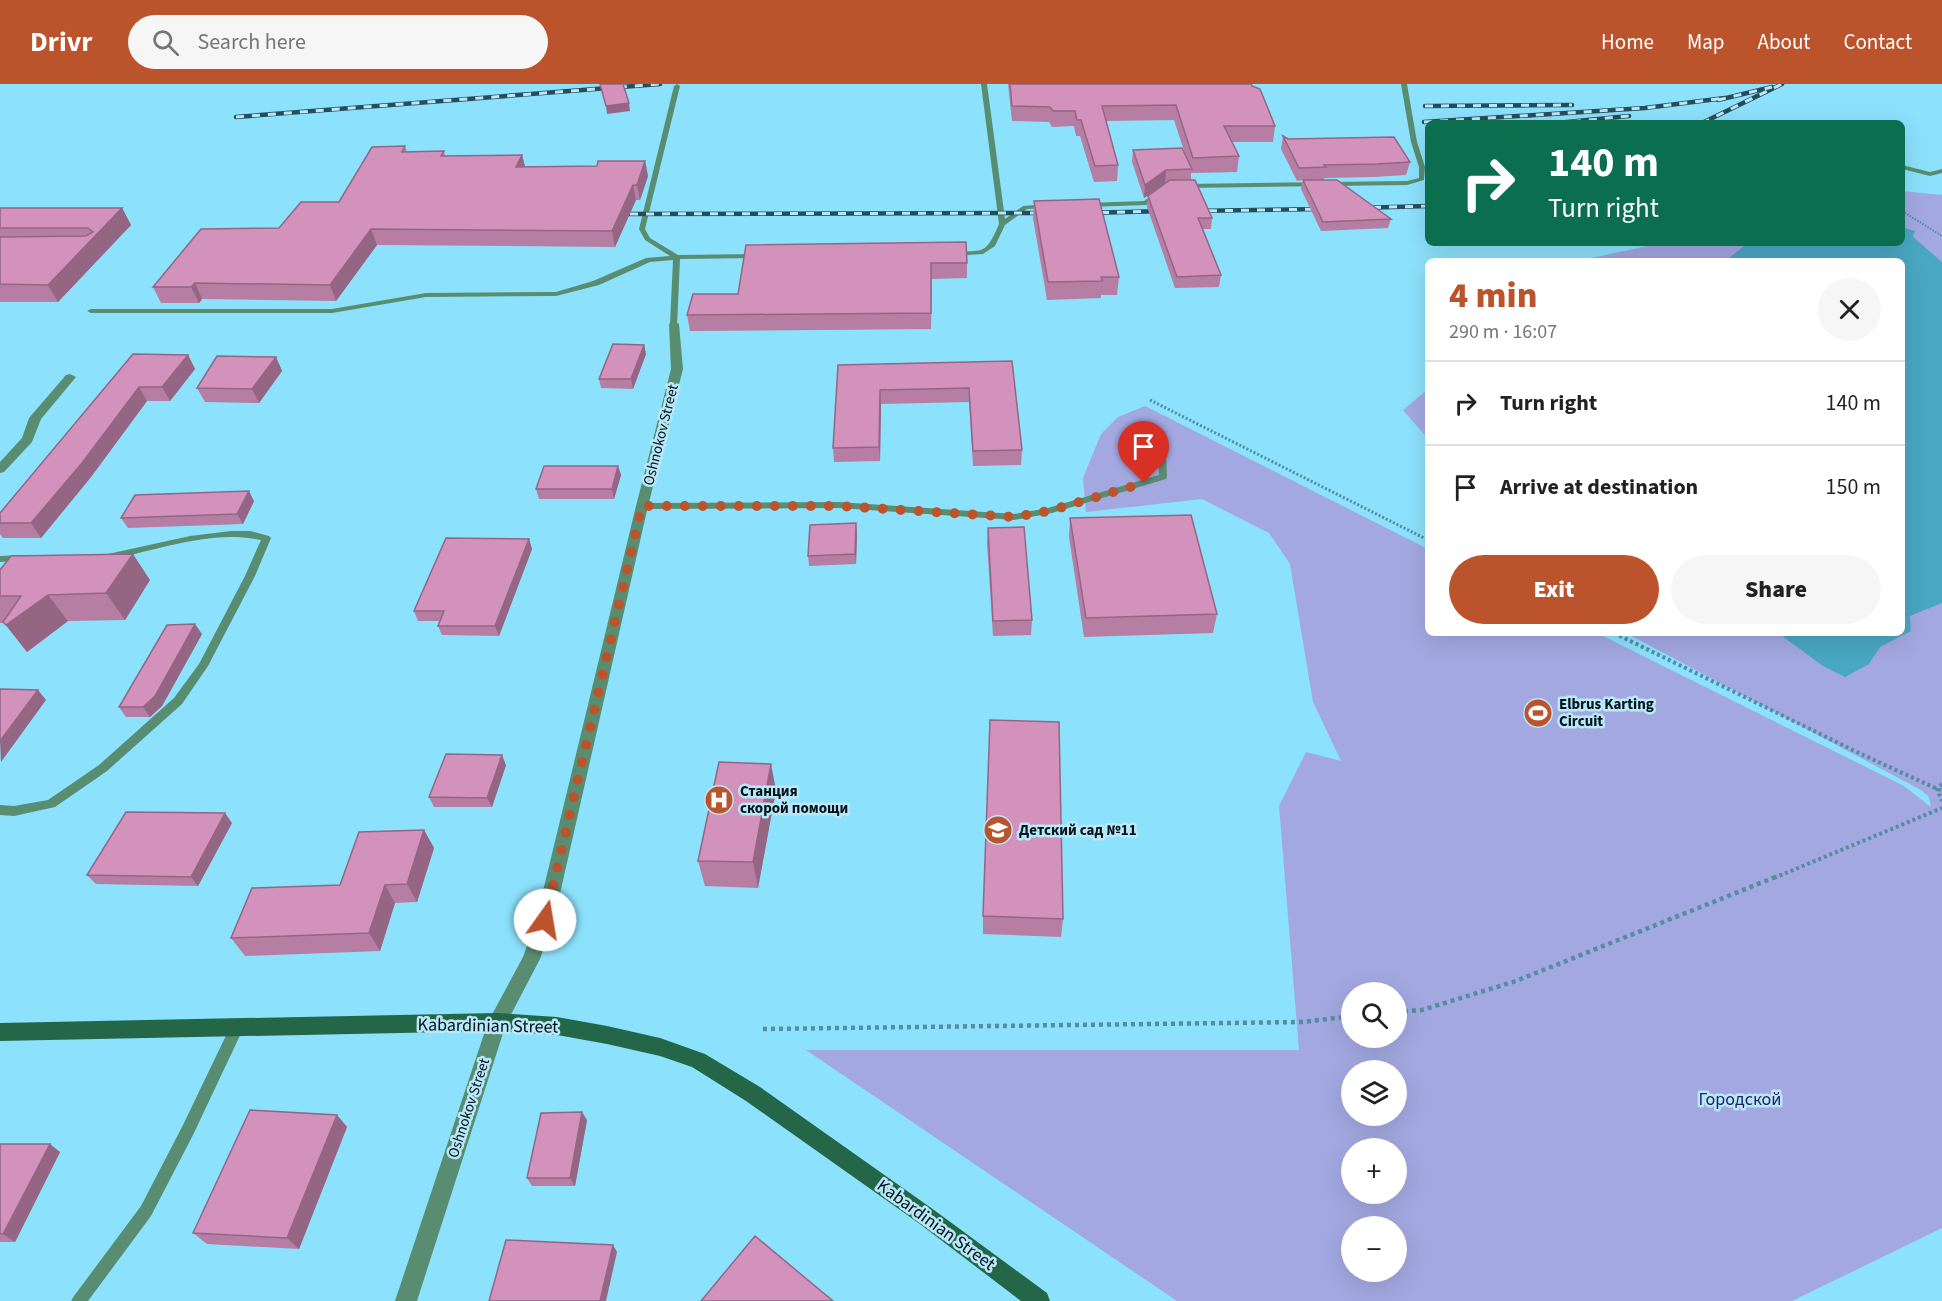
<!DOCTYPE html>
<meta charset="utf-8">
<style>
:root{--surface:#fff;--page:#f6f6f6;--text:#222;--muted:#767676;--line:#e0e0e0;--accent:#bb542d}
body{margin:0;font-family:"Source Sans 3",sans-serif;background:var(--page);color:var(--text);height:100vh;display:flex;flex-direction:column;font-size:22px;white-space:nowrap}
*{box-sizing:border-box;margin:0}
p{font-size:20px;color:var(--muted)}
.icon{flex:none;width:33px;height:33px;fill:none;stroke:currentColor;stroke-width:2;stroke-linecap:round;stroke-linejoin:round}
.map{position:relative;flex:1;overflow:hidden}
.panel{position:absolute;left:1425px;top:174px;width:480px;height:378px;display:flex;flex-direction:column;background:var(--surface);border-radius:9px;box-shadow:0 6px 24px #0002}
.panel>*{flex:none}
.hud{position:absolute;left:1425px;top:36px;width:480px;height:126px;border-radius:9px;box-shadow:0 6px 24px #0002;background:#0b6e4f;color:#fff;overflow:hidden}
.controls{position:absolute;left:1341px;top:898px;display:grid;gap:12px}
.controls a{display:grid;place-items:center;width:66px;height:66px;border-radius:50%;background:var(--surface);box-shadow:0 6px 24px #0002;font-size:30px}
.pin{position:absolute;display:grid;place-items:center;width:51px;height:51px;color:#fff;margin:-62px -26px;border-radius:50% 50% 50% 0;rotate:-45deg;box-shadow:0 0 6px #0007}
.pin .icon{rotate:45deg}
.me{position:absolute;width:66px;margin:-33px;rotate:13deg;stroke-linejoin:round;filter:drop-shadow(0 0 4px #0008)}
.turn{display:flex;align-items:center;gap:21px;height:126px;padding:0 24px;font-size:27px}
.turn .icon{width:78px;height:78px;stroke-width:2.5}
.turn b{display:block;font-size:42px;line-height:51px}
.round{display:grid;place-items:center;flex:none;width:63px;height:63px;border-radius:32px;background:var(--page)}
.overview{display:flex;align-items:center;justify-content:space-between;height:102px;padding:0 24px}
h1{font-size:36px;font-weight:800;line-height:45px;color:var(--accent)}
.action{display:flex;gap:12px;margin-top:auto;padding:12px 24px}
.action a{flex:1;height:69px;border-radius:36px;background:var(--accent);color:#fff;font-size:24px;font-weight:800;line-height:69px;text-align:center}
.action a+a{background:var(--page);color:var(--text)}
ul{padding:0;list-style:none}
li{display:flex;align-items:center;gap:18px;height:84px;padding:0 24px;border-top:2px solid var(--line)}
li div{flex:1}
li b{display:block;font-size:22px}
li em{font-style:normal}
header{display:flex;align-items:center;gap:36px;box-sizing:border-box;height:84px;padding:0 30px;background:var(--accent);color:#fff}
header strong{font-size:28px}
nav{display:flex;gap:33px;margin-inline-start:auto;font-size:21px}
.search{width:420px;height:54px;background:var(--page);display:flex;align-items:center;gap:15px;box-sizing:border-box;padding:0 21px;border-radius:33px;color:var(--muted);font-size:22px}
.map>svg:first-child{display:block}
</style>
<header>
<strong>Drivr</strong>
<div class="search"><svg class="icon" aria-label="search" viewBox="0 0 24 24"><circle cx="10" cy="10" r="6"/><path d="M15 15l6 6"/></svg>Search here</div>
<nav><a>Home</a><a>Map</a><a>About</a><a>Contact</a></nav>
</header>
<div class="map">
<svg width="1942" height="1217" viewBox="0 0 1942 1217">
<rect width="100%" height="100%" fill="#8ce1fc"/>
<path fill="#a3a8e1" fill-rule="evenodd" d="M 1902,107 L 1942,111 L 1942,1144 L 1792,1217 L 1177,1217 L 806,966 L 1299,966 L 1279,722 L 1306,668 L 1341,677 L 1313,618 L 1290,480 L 1269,449 L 1202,415 L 1086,428 L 1083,394 L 1101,350 L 1118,333 L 1145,322 L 1428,465 L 1428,549 L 1597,549 L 1904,702 L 1931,723 L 1929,713 L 1921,706 L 1626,549 L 1902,549 L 1902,177 L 1578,177 L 1661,159 L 1902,159 ZM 1352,909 L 1396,909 L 1396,954 L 1352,954 ZM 1352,987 L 1396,987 L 1396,1032 L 1352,1032 ZM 1352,1065 L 1396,1065 L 1396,1110 L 1352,1110 ZM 1352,1143 L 1396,1143 L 1396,1188 L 1352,1188 Z
M 1428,305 L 1428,355 L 1403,326 Z"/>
<path fill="#4aa7c2" d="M 1902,143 L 1915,147 L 1913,153 L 1942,178 L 1942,519 L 1910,532 L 1911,547 L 1880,563 L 1869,580 L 1845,593 L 1823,582 L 1778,549 L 1902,549 L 1902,177 L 1729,177 L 1729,174 L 1748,159 L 1902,159 Z"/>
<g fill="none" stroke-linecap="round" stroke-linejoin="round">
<path stroke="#548da1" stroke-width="2" stroke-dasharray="1.5 1.5" stroke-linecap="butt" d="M 1902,127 L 1942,152"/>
<path stroke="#548da1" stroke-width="3" stroke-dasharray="2 2" stroke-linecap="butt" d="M 1150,316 L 1428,456"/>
<path stroke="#548da1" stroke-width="4" stroke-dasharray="3 3" stroke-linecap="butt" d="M 1614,549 L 1861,670 L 1942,707
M 1942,700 L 1937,705 L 1942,717
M 1774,794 L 1942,724"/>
<path stroke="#548da1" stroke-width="4.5" stroke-dasharray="4 4" stroke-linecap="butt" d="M 1396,928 L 1422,926 L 1516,897 L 1778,792
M 763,945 L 1303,938 L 1352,932"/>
<path fill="#598d71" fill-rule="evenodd" d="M 677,0 L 680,2 L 645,145 L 650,154 L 678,171 L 758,170 L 762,172 L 758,174 L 680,175 L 677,242 L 670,240 L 673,176 L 650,178 L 599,201 L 556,212 L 426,213 L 332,229 L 91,229 L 87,227 L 91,225 L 332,225 L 426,209 L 556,208 L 593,197 L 646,174 L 670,172 L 645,156 L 639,145 L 674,2 Z
M 981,0 L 987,0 L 1005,135 L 1023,122 L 1047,120 L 1050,122 L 1047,124 L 1027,125 L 1005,141 L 995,162 L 983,170 L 953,172 L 951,171 L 951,169 C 983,164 984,175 999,140 Z
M 1401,0 L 1407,0 L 1417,58 L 1425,83 L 1424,96 L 1407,101 L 1186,104 L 1183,102 L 1186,100 L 1407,97 L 1419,94 L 1419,83 L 1411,58 Z
M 1902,81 L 1930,88 L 1942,85 L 1942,89 L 1930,92 L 1902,85 Z
M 1158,107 L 1161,109 L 1160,110 L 1146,121 L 1087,123 L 1084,121 L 1087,119 L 1144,117 Z
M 1161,345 L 1165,348 L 1167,393 L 1166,395 L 1052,429 L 1014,436 L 839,424 L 642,425 L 637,422 L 642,419 L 839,418 L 1014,430 L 1048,424 L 1159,391 L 1157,348 Z
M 231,447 L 250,447 L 269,452 L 271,454 L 255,492 L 208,582 L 182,620 L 107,687 L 55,723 L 14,732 L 0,731 L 0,721 L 14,722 L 48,716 L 99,681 L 174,614 L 199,580 L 245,492 L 261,456 C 212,445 159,466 111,475 L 108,474 L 106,472 L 108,470 L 190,452 Z
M 21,471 L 26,474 L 24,476 L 0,478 L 0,472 Z
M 237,937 L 242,939 L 244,943 L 193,1051 L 151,1132 L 88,1217 L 71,1217 L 74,1212 L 141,1122 L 183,1041 L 232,939 Z"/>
<path fill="#598d71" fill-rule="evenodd" d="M 674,237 L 679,240 L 683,285 L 648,422 L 554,836 L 540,875 L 506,940 L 417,1217 L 395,1217 L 488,938 L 523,873 L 536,836 L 636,422 L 671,285 L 669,240 Z
M 70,290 L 76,293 L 41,335 L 32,358 L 4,388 L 0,389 L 0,378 L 22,354 L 29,334 L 66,291 Z"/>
<path fill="#246648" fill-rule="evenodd" d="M 497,929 L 557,933 L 607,942 L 660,954 L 705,970 L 760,1003 L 934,1126 L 1047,1209 L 1050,1217 L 1021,1217 L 920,1140 L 746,1017 L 692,983 L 660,972 L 607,960 L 557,951 L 497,947 L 0,957 L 0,939 Z"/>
<g stroke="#284d5a" stroke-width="4.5">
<path id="rail" d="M 1718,16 L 1772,3
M 1425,22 L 1572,21
M 236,33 L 660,0
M 1424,38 L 1645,24 L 1725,14
M 1557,39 L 1629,32
M 1702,39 L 1782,0
M 1357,124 L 1428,122
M 1193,127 L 1327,125
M 1085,129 L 1166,127
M 614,130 L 1049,129"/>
</g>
<use href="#rail" stroke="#b9e9f9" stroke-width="3" stroke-dasharray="8" stroke-linecap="butt"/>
</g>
<path fill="#b57ea2" d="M 1008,0 L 1251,0 L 1275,42 L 1273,58 L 1232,58 L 1239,72 L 1237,88 L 1191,89 L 1191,96 L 1212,134 L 1211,145 L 1203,145 L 1221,191 L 1219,203 L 1175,204 L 1147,123 L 1148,112 L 1166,99 L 1144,114 L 1132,78 L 1133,66 L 1185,70 L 1174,36 L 1106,37 L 1118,81 L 1117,97 L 1094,98 L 1080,52 L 1076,52 L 1074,42 L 1052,43 L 1049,38 L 1012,37 Z
M 1283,52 L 1288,55 L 1410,78 L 1406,91 L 1374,93 L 1324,94 L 1324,96 L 1391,135 L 1388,144 L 1321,147 L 1301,105 L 1303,96 L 1297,97 L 1281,65 Z
M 405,62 L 407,68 L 444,67 L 445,72 L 522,71 L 525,83 L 597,82 L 645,77 L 648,92 L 640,116 L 636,116 L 615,163 L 377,161 L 336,217 L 202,215 L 199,219 L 161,219 L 153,203 L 279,144 L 339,118 Z
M 1034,117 L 1119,193 L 1117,211 L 1101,211 L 1101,214 L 1047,216 L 1033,134 Z
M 0,124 L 122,124 L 131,141 L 58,218 L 0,218 Z
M 746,161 L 967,179 L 967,194 L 932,195 L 931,245 L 690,247 L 687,231 L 738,210 Z
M 644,261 L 646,270 L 633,305 L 601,304 L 599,295 Z
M 133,270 L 188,271 L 195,285 L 170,317 L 147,317 L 91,393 L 41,454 L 3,454 L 0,450 L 0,429 Z
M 276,273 L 282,287 L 259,319 L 205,318 L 197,304 Z
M 1012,277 L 1022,366 L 1021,381 L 973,382 L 969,318 L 881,320 L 880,377 L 834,378 L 833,364 L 838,281 Z
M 618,382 L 621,391 L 614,415 L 539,415 L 536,405 Z
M 254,417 L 243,440 L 128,444 L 121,434 Z
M 1070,434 L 1217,530 L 1213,549 L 1084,553 L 1069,453 Z
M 856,439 L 857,449 L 856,480 L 809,482 L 808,472 Z
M 988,444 L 1032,536 L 1031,551 L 993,552 L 987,459 Z
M 529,455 L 532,465 L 499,552 L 442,551 L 438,542 L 440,537 L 418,537 L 414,527 Z
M 0,486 L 150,496 L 125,536 L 68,537 L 27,568 L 4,539 L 0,539 Z
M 202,550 L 162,622 L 150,633 L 126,633 L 119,623 Z
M 506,681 L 492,723 L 434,723 L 429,713 Z
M 776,706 L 758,804 L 705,802 L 698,777 Z
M 232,739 L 198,802 L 96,800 L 87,791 Z
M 424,746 L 434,764 L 417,818 L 395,819 L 380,867 L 245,872 L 231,854 L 340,801 Z
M 983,832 L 1063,835 L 1061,853 L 983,850 Z
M 337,1031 L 347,1043 L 299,1165 L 207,1160 L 193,1149 Z
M 587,1036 L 575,1102 L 532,1102 L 527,1094 Z
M 0,1060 L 60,1068 L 15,1158 L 0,1158 Z"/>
<path fill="#946684" d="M 629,19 L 630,27 L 607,30 L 606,22 Z
M 522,71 L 526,86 L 516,83 Z
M 645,77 L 648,92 L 640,116 L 637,101 Z
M 1166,86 L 1165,99 L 1144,114 L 1145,101 Z
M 633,101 L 636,116 L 615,163 L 612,147 Z
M 122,124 L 131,141 L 58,218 L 48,201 Z
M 371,145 L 377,161 L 336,217 L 330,201 Z
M 195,199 L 202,215 L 199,219 L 191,203 Z
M 644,261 L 646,270 L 633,305 L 631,295 Z
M 188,271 L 195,285 L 170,317 L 162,303 Z
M 276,273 L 282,287 L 259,319 L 252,305 Z
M 139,303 L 147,317 L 91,393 L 41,454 L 31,439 Z
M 880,306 L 881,320 L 880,377 L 879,363 Z
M 618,382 L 621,391 L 614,415 L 612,405 Z
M 249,407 L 254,417 L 243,440 L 237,430 Z
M 856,439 L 857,449 L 856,480 L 855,470 Z
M 529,455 L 532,465 L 499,552 L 495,542 Z
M 133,470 L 150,496 L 125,536 L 106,509 Z
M 48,511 L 68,537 L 27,568 L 6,541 Z
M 195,540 L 202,550 L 162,622 L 150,633 L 143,623 Z
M 38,606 L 46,616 L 1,678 L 0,657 Z
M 502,671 L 506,681 L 492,723 L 487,714 Z
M 771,680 L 776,706 L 758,804 L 753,778 Z
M 225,729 L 232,739 L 198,802 L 191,793 Z
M 424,746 L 434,764 L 417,818 L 407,800 Z
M 385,801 L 395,819 L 380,867 L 369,849 Z
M 582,1028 L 587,1036 L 575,1102 L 570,1094 Z
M 337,1031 L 347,1043 L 299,1165 L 287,1154 Z
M 50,1060 L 60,1068 L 15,1158 L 3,1150 Z
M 613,1161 L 617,1168 L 606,1217 L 600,1217 Z"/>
<path fill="#d392bc" stroke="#946684" stroke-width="1.5" d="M 600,0 L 623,0 L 629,19 L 606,22 Z
M 1010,0 L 1251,0 L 1252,2 L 1260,5 L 1275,42 L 1224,42 L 1239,72 L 1193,74 L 1176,21 L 1102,22 L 1118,81 L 1095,82 L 1081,36 L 1077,36 L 1075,27 L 1053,27 L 1050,23 L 1012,22 Z
M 1283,52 L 1288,55 L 1394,53 L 1410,78 L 1377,80 L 1324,81 L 1326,83 L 1299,84 Z
M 405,62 L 402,68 L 444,67 L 441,72 L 522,71 L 516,83 L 597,82 L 598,77 L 645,77 L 637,101 L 633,101 L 612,147 L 371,145 L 330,201 L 195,199 L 191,203 L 153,203 L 201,145 L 279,144 L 301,118 L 339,118 L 372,63 Z
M 1182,64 L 1192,85 L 1166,86 L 1145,101 L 1133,66 Z
M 1170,96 L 1195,96 L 1212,134 L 1198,134 L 1221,191 L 1177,193 L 1148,112 Z
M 1303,96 L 1337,96 L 1391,135 L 1323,138 Z
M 1099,115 L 1119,193 L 1101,193 L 1102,197 L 1048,198 L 1034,117 Z
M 0,124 L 122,124 L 48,201 L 0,200 L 0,153 L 86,152 L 93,148 L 88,144 L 0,144 Z
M 966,158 L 967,179 L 931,179 L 931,229 L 687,231 L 693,210 L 738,210 L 746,161 Z
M 613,260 L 644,261 L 631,295 L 599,295 Z
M 133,270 L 188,271 L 162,303 L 139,303 L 82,379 L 31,439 L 0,439 L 0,429 Z
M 217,272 L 276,273 L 252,305 L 197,304 Z
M 1012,277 L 1022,366 L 973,367 L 969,304 L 880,306 L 879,363 L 833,364 L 838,281 Z
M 544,382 L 618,382 L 612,405 L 536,405 Z
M 249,407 L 237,430 L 121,434 L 135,411 Z
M 1191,431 L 1217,530 L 1086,534 L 1070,434 Z
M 856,439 L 855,470 L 808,472 L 810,441 Z
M 1024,443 L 1032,536 L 993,537 L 988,444 Z
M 446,454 L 529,455 L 495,542 L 438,542 L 444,527 L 414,527 Z
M 133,470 L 106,509 L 48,511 L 6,541 L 3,538 L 21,512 L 0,512 L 0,486 L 11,472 Z
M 195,540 L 155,612 L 143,623 L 119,623 L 167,541 Z
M 0,605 L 38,606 L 0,657 Z
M 990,636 L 1059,638 L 1063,835 L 983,832 Z
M 446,670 L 502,671 L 487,714 L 429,713 Z
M 719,678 L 771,680 L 753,778 L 698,777 Z
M 126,728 L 225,729 L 191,793 L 87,791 Z
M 424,746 L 407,800 L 385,801 L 369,849 L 231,854 L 252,804 L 340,801 L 359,748 Z
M 250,1026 L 337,1031 L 287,1154 L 193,1149 Z
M 582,1028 L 570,1094 L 527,1094 L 541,1029 Z
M 0,1060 L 50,1060 L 3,1150 L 0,1150 Z
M 755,1152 L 833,1217 L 701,1217 Z
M 506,1156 L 613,1161 L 600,1217 L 489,1217 Z"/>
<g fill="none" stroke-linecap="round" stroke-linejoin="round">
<path stroke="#bb542d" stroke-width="10" stroke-dasharray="0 18" d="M 545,836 L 642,422 L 839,422 L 1014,433 L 1049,427 L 1144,399"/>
</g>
<defs>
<g id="stadium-disc" transform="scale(1.5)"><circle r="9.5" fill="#bb542d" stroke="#b9e9f9"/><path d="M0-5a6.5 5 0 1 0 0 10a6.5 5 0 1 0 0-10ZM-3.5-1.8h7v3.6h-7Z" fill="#fff"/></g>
<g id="hospital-disc" transform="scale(1.5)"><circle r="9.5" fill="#bb542d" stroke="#b9e9f9"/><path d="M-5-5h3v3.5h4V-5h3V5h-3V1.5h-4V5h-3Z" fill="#fff"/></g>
<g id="school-disc" transform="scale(1.5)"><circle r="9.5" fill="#bb542d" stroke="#b9e9f9"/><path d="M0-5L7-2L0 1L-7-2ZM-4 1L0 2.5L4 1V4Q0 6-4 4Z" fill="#fff"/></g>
</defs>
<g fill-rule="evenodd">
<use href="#stadium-disc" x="1538" y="629"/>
<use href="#hospital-disc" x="719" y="716"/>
<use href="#school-disc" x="998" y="746"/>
</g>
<g text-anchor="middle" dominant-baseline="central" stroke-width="5" stroke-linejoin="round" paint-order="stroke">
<g font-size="15" fill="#00121a" stroke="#b9e9f9">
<text transform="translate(661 351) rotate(-76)">Oshnokov Street</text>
<text transform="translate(469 1024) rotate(-72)">Oshnokov Street</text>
</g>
<g font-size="15" font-weight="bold" fill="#00121a" stroke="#b9e9f9" text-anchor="start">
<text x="1559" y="620">Elbrus Karting<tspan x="1559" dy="17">Circuit</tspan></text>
<text x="740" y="707">Станция<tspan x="740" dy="17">скорой помощи</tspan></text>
<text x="1019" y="746">Детский сад №11</text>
</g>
<g font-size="18" fill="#00121a" stroke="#b9e9f9">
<text transform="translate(488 942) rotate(1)">Kabardinian Street</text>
<text transform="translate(936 1141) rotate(36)">Kabardinian Street</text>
</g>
<g font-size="18" fill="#241c67" stroke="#b9e9f9">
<text x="1740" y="1015">Городской</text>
</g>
</g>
</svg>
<div class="controls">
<a><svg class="icon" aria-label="search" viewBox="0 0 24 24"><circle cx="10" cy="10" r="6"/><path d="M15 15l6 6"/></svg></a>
<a><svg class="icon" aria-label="layers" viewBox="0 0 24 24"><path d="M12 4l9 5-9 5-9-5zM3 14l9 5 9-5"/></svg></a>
<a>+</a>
<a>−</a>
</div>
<div class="pin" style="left:1144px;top:399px;background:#d93025"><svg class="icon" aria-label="arrive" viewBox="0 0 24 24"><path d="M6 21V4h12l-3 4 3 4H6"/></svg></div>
<svg class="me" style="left:545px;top:836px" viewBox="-20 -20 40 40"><circle r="19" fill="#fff"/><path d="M0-13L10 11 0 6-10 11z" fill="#bb542d"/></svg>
<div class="hud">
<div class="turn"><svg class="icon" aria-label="right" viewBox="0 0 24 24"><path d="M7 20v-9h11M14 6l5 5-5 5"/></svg><div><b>140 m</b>Turn right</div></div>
</div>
<section class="panel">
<div class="overview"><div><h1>4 min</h1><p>290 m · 16:07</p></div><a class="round"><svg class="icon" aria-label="close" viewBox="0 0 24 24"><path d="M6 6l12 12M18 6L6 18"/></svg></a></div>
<ul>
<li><svg class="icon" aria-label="right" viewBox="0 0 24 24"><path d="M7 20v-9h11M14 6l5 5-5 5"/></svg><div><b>Turn right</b></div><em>140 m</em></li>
<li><svg class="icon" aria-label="arrive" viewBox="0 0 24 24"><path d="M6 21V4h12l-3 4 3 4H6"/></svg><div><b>Arrive at destination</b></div><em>150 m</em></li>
</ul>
<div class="action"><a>Exit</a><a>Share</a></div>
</section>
</div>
